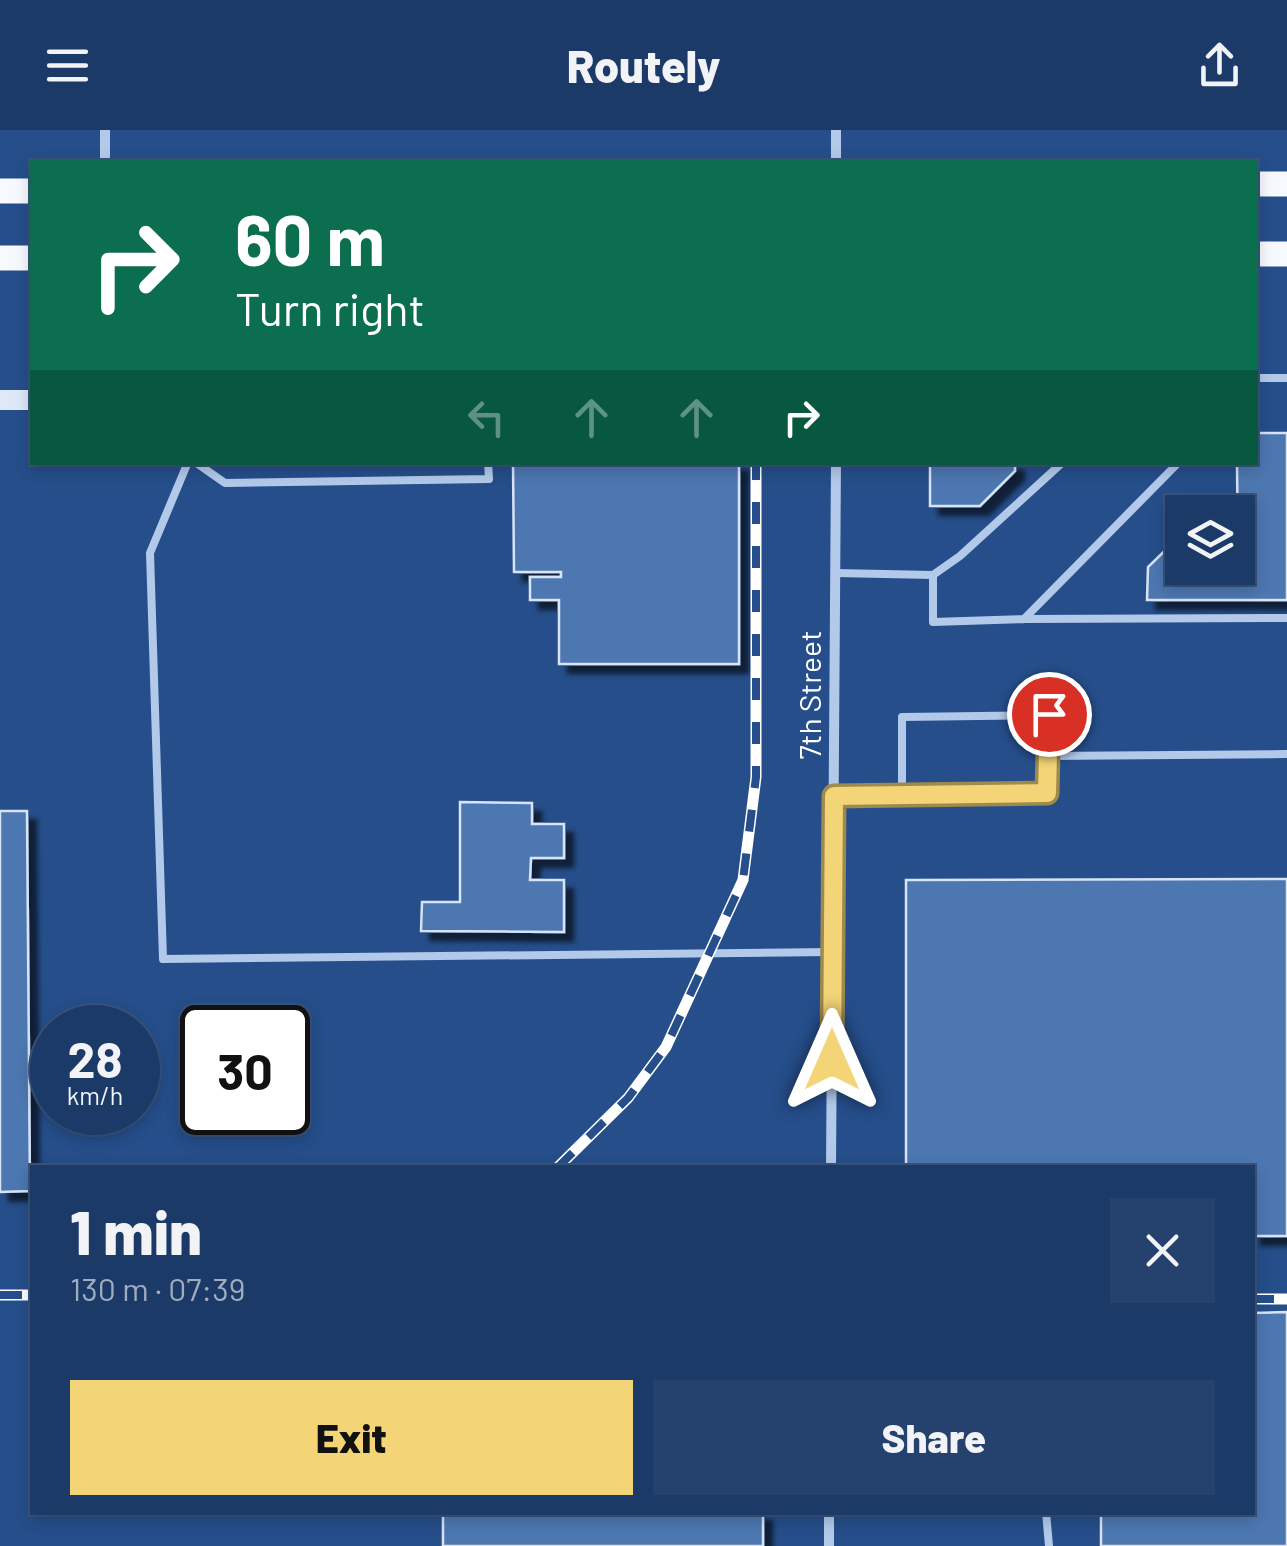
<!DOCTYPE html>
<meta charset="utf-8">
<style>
:root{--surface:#1c3a68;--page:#25416e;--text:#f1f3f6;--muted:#a0adc0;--line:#3a547c;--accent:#f3d477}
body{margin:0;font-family:Barlow,sans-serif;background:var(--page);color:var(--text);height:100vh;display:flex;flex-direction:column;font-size:38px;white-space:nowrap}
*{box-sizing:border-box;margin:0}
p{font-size:32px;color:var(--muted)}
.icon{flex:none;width:55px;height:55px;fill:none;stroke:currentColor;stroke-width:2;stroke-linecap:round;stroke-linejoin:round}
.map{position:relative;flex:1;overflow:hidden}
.sheet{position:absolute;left:30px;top:1035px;width:1225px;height:350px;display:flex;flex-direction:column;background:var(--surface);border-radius:0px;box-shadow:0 5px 15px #0003,0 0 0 2px var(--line)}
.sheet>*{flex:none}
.top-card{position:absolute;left:30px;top:30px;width:1228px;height:305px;border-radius:0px;box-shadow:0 5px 15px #0003,0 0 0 2px var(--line);background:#0b6e4f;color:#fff;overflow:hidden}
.controls{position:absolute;left:1165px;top:365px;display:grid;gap:20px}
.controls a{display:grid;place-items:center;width:90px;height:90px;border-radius:0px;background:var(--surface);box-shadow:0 5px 15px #0003,0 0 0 2px var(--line);font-size:50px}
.speed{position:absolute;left:30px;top:875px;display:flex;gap:20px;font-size:50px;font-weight:700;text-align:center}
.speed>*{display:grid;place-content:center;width:130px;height:130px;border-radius:50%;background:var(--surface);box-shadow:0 5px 15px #0003,0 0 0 2px var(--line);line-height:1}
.speed small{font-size:25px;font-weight:400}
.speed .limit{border:5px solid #111;border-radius:15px;background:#fff;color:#111}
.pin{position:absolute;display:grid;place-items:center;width:85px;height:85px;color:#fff;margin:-42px;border:5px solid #fff;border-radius:50%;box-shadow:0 2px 10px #0007}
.me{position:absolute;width:110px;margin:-55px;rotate:0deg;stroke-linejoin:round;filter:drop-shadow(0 0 8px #0008)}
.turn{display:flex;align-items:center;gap:35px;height:210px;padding:0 40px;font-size:45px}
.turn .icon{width:130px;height:130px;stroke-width:2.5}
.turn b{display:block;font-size:70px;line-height:85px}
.lanes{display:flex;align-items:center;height:95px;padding:0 40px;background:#0003;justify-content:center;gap:50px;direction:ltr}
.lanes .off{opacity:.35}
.round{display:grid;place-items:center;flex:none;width:105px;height:105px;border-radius:0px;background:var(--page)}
.overview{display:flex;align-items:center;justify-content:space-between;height:170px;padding:0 40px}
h1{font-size:60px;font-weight:800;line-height:75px}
.button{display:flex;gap:20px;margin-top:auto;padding:20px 40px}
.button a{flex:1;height:115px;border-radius:0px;background:var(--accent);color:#111;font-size:40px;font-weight:800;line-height:115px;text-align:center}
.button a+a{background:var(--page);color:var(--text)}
header{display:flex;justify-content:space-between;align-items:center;height:130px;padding:0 40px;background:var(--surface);font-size:45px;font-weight:800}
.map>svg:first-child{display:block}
</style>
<header><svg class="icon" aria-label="menu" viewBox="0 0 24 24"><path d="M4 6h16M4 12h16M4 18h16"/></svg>Routely<svg class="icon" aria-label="share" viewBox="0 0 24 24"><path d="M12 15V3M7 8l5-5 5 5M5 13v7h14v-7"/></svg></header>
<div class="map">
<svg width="1287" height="1416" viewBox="0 0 1287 1416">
<defs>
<filter id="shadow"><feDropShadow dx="9" dy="9" stdDeviation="2.5" flood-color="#0009"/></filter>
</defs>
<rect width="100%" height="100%" fill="#254e8a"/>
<path fill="#4e77b1" stroke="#d7e4f7" stroke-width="2.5" filter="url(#shadow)" d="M 1255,303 L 1287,303 L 1287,470 L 1147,470 L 1148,437 L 1182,404 L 1182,438 L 1238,438 L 1237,332 L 1255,332 Z
M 513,332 L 739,332 L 739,534 L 559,534 L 559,470 L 530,470 L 530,447 L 561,447 L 561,442 L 514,442 Z
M 930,332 L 1015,332 L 1015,341 L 980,376 L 930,376 Z
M 460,672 L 532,673 L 532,694 L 564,694 L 564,728 L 531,728 L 530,750 L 564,750 L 564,802 L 421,801 L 422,772 L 460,772 Z
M 0,681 L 27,681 L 30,1061 L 0,1062 Z
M 1287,749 L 1287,1106 L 1252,1106 L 1252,1038 L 906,1038 L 906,750 Z
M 1287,1182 L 1287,1416 L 1101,1416 L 1101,1382 L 1252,1382 L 1252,1183 Z
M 443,1382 L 763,1382 L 763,1416 L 443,1416 Z"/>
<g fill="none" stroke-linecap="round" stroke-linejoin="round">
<path stroke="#b2c9ea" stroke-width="8" d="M 1255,248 L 1287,248
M 188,332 L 150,423 L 163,829 L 832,822
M 195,332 L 225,353 L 489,349 L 488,332
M 1063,332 L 960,426 L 933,445 L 933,492 L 1024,489 L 1287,488
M 835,443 L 933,445
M 1024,489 L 1179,332
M 833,666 L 1047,663 L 1048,626 L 1287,624
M 902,666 L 902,587 L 1049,585 L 1048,626
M 1046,1382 L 1049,1416"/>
<path stroke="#b2c9ea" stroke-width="10" d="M 836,0 L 836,32
M 105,32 L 105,0
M 831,1038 L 836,332
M 829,1416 L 829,1382"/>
<path stroke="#dde8f8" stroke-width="20" d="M 0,270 L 32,270"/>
<path stroke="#f6f9fe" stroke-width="25" d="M 1255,54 L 1287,54
M 0,61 L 32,61
M 1255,124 L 1287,124
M 0,128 L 32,128"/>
<g stroke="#fff" stroke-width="11">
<path id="rail" d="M 557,1038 L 628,968 L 666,917 L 743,750 L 756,647 L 756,332
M 0,1165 L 32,1165
M 1252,1169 L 1287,1169"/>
</g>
<use href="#rail" stroke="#254e8a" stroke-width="8" stroke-dasharray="22" stroke-linecap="butt"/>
</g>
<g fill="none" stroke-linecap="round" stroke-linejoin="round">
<g stroke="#9e8a4d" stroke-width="25">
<path id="route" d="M 832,930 L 834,666 L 1047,663 L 1049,584"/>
</g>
<use href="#route" stroke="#f3d477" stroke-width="18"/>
</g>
<g text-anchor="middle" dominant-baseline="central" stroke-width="8" stroke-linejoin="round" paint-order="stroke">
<g font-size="30" fill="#fff" stroke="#254e8a">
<text transform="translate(809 565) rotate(-90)">7th Street</text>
</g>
</g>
</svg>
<div class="controls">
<a><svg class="icon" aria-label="layers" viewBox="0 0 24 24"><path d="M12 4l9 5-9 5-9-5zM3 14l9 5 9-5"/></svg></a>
</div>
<div class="speed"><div>28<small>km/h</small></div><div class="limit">30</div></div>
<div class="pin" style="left:1049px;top:584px;background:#d93025"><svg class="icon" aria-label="arrive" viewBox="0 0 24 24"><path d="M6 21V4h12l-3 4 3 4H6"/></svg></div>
<svg class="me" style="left:832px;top:930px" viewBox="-20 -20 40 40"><path d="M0-17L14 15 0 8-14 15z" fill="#f3d477" stroke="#fff" stroke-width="4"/></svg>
<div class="top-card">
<div class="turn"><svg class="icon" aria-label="right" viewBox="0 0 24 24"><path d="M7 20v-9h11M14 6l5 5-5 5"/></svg><div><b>60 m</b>Turn right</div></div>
<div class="lanes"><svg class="icon off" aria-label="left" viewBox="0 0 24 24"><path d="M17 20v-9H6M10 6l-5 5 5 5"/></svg><svg class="icon off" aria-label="ahead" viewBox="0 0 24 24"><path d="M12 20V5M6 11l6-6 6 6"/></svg><svg class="icon off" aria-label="ahead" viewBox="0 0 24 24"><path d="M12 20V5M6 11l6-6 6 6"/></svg><svg class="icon" aria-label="right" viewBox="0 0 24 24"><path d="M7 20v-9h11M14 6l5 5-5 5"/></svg></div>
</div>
<section class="sheet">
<div class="overview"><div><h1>1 min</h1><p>130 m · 07:39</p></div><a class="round"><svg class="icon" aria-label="close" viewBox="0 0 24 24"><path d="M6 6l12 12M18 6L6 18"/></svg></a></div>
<div class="button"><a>Exit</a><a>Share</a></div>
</section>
</div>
